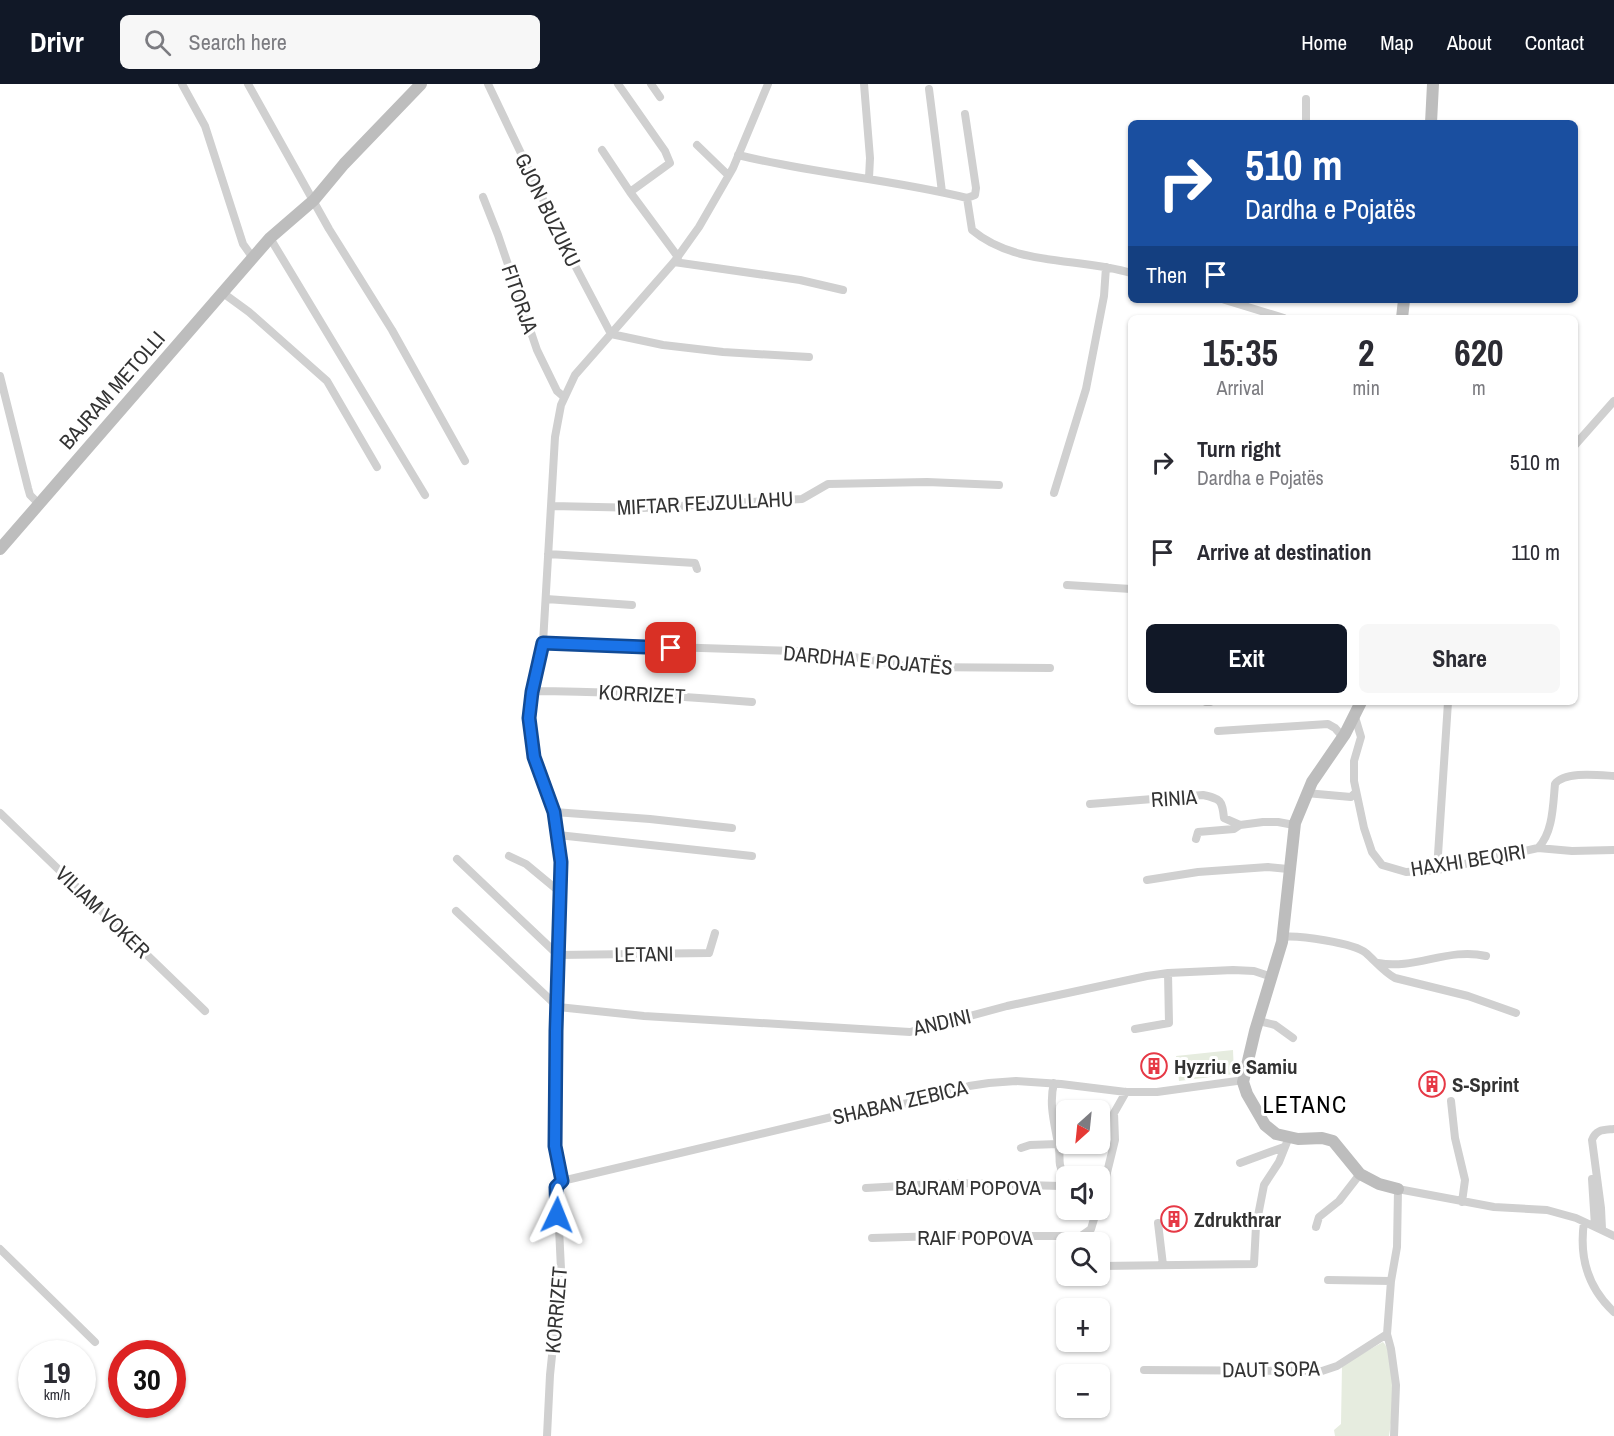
<!DOCTYPE html>
<meta charset="utf-8">
<style>
:root{--surface:#fff;--page:#f7f7f7;--text:#2b2b33;--muted:#7c7c81;--accent:#111827}
body{margin:0;font-family:"Archivo Narrow",sans-serif;background:var(--page);color:var(--text);height:100vh;display:flex;flex-direction:column;font-size:22px;white-space:nowrap}
*{box-sizing:border-box;margin:0}
p{font-size:20px;color:var(--muted)}
.icon{flex:none;width:33px;height:33px;fill:none;stroke:currentColor;stroke-width:2;stroke-linecap:round;stroke-linejoin:round}
.map{position:relative;flex:1;overflow:hidden}
.panel{position:absolute;left:1128px;top:231px;width:450px;height:390px;display:flex;flex-direction:column;background:var(--surface);border-radius:9px;box-shadow:0 2px 4px #0004}
.panel>*{flex:none}
.top-card{position:absolute;left:1128px;top:36px;width:450px;height:183px;border-radius:9px;box-shadow:0 2px 4px #0004;background:#1a4fa0;color:#fff;overflow:hidden}
.needle{width:39px;rotate:207deg}
.tools{position:absolute;left:1056px;top:1016px;display:grid;gap:12px}
.tools a{display:grid;place-items:center;width:54px;height:54px;border-radius:9px;background:var(--surface);box-shadow:0 2px 4px #0004;font-size:30px}
.speed{position:absolute;left:18px;top:1256px;display:flex;gap:12px;font-size:30px;font-weight:700;text-align:center}
.speed>*{display:grid;place-content:center;width:78px;height:78px;border-radius:50%;background:var(--surface);box-shadow:0 2px 4px #0004;line-height:1}
.speed small{font-size:15px;font-weight:400}
.speed .limit{border:9px solid #d22;background:#fff;color:#111}
.pin{position:absolute;display:grid;place-items:center;width:51px;height:51px;color:#fff;margin:-26px;border-radius:12px;box-shadow:0 3px 9px #0006}
.me{position:absolute;width:66px;margin:-33px;rotate:2deg;stroke-linejoin:round;filter:drop-shadow(0 0 4px #0008)}
.turn{display:flex;align-items:center;gap:21px;height:126px;padding:0 18px;font-size:27px}
.turn .icon{width:78px;height:78px;stroke-width:2.5}
.turn b{display:block;font-size:42px;line-height:51px}
.then{display:flex;align-items:center;height:57px;padding:0 18px;background:#0003;gap:12px;font-size:22px}
.eta{display:flex;justify-content:space-evenly;align-items:center;height:102px;text-align:center}
.eta b{font-size:36px;font-weight:700;line-height:42px}
.primary-button{display:flex;gap:12px;margin-top:auto;padding:12px 18px}
.primary-button a{flex:1;height:69px;border-radius:9px;background:var(--accent);color:#fff;font-size:24px;font-weight:700;line-height:69px;text-align:center}
.primary-button a+a{background:var(--page);color:var(--text)}
ul{padding:0;list-style:none}
li{display:flex;align-items:center;gap:18px;height:90px;padding:0 18px}
li div{flex:1}
li b{display:block;font-size:22px}
li em{font-style:normal}
header{display:flex;align-items:center;gap:36px;box-sizing:border-box;height:84px;padding:0 30px;background:var(--accent);color:#fff}
header strong{font-size:28px}
nav{display:flex;gap:33px;margin-inline-start:auto;font-size:21px}
.search{width:420px;height:54px;background:var(--page);display:flex;align-items:center;gap:15px;box-sizing:border-box;padding:0 21px;border-radius:9px;color:var(--muted);font-size:22px}
.map>svg:first-child{display:block}
</style>
<header>
<strong>Drivr</strong>
<div class="search"><svg class="icon" aria-label="search" viewBox="0 0 24 24"><circle cx="10" cy="10" r="6"/><path d="M15 15l6 6"/></svg>Search here</div>
<nav><a>Home</a><a>Map</a><a>About</a><a>Contact</a></nav>
</header>
<div class="map">
<svg width="1614" height="1352" viewBox="0 0 1614 1352">
<rect width="100%" height="100%" fill="#fff"/>
<path fill="#e6ecdf" d="M 1233,966 L 1234,990 L 1179,997 L 1176,972 Z
M 1383,1258 C 1398,1273 1393,1331 1389,1352 L 1335,1352 L 1334,1346 L 1341,1340 L 1342,1281 Z"/>
<g fill="none" stroke-linecap="round" stroke-linejoin="round">
<path stroke="#d0d0d0" stroke-width="8" d="M 182,0 L 205,42 L 243,160 L 253,174
M 248,0 L 329,145 L 392,246 L 465,377
M 488,0 L 570,172 L 611,250
M 651,0 L 660,13
M 864,0 L 870,74 L 869,94
M 929,5 L 942,108
M 1306,39 L 1306,15
M 697,61 L 728,91
M 602,66 L 630,108 L 670,79 L 665,67 L 618,0
M 738,71 C 814,90 891,95 967,114 L 975,111 L 976,104 L 965,30
M 630,108 L 678,173
M 483,113 L 498,151 L 537,266 L 557,307 L 564,313
M 967,114 L 972,146 C 1016,183 1080,173 1131,189
M 270,154 L 425,411
M 674,178 L 800,196 L 843,206
M 223,209 L 249,228 L 327,297 L 377,383
M 1225,216 L 1284,234
M 611,250 L 663,261 L 723,268 L 809,273
M 0,292 L 28,404 L 30,411 L 39,420
M 1575,361 L 1614,317
M 1054,409 L 1086,305 L 1104,212 L 1106,183
M 552,422 L 643,424 L 802,415 L 828,400 L 927,398 L 999,401
M 548,470 L 695,479 L 697,485
M 1067,501 L 1131,505
M 546,515 L 632,521
M 543,559 L 825,568 L 911,583 L 1050,584
M 532,607 C 606,607 679,612 752,618
M 1206,618 L 1210,618
M 1355,633 L 1361,653 L 1354,677 L 1354,697 L 1364,744 L 1372,768 L 1382,781 L 1406,788 L 1437,786 L 1538,764 C 1553,749 1553,721 1555,700 C 1564,687 1598,691 1614,692
M 1218,647 L 1328,640 L 1335,644 L 1343,653
M 1306,709 L 1351,713 L 1356,708
M 1090,720 L 1203,711 C 1221,715 1222,716 1224,734 L 1240,741
M 554,728 L 650,735 L 732,744
M 0,729 L 205,927
M 558,751 L 752,772
M 1196,755 L 1198,748 L 1234,745 L 1240,741 L 1263,738 L 1278,738 L 1294,741
M 1538,764 L 1572,767 L 1614,766
M 509,772 L 526,780 L 561,809
M 457,775 L 558,871
M 1437,786 L 1448,618
M 1147,796 L 1198,788 L 1268,783 L 1288,785
M 456,827 L 558,923
M 1282,853 C 1299,851 1354,859 1366,869 C 1376,878 1384,888 1395,894 L 1468,912 L 1516,929
M 558,871 L 709,869 L 715,849
M 1378,879 C 1415,886 1449,863 1486,872
M 558,923 L 644,932 L 910,948 L 1007,922 L 1147,892 L 1168,889 L 1233,886 L 1254,887 L 1272,893
M 1259,937 L 1275,941 L 1293,954
M 1135,945 L 1169,939 L 1168,889
M 1451,1017 L 1455,1054 L 1465,1096 L 1462,1118
M 1021,1064 L 1030,1061 L 1058,1060
M 1240,1079 L 1284,1063
M 1592,1095 L 1595,1142
M 562,1097 L 857,1027 L 915,1018 L 969,1002 L 989,999 L 1016,997 L 1061,1000 L 1126,1008 L 1157,1008 L 1244,996
M 866,1104 L 956,1099 L 1061,1102 L 1064,1099 C 1065,1091 1062,1088 1060,1081 C 1059,1076 1060,1071 1059,1066 C 1056,1044 1048,1022 1054,999
M 1100,1117 L 1115,1056 L 1114,1029 L 1126,1008
M 1584,1138 C 1579,1173 1588,1204 1614,1228
M 1158,1139 L 1163,1181
M 1316,1143 L 1319,1133 L 1339,1117 L 1360,1090
M 1602,1145 L 1601,1124 L 1592,1056 C 1596,1045 1604,1046 1614,1045
M 872,1154 L 941,1152 L 1081,1152 L 1091,1145 L 1097,1125
M 0,1165 L 95,1258
M 1100,1182 L 1254,1180 L 1256,1142 L 1264,1101 L 1279,1078 L 1289,1053
M 1328,1196 L 1391,1197
M 1144,1286 L 1322,1287 L 1337,1282 L 1387,1250
M 547,1352 L 550,1291 L 561,1185 L 557,1103 L 562,1097 L 555,1062 L 556,947 L 561,778 L 554,728 L 534,673 L 529,634 L 532,607 L 543,559 L 555,353 L 561,321 L 575,291 L 674,178 L 699,143 L 733,84 L 768,0
M 1394,1352 L 1396,1301 L 1391,1265 L 1387,1250 L 1391,1197 L 1397,1163 L 1398,1105 L 1494,1123 L 1547,1126 L 1576,1134 L 1614,1152"/>
<path stroke="#bdbdbd" stroke-width="12" d="M 1431,39 L 1433,0
M 1402,234 L 1404,216
M 0,465 L 270,154 L 314,116 L 344,80 L 421,0
M 1361,618 L 1345,650 L 1312,698 L 1295,739 L 1282,858 L 1255,947 L 1243,998 L 1247,1010 L 1265,1041 L 1276,1050 L 1298,1055 L 1322,1054 L 1333,1057 L 1360,1090 L 1379,1100 L 1398,1105"/>
</g>
<g fill="none" stroke-linecap="round" stroke-linejoin="round">
<g stroke="#114b97" stroke-width="15">
<path id="route" d="M 557,1131 L 556,1103 L 562,1097 L 555,1062 L 556,947 L 561,778 L 554,728 L 534,673 L 529,634 L 532,608 L 543,559 L 671,564"/>
</g>
<use href="#route" stroke="#1a73e8" stroke-width="10"/>
</g>
<defs>
<g id="building-ring" transform="scale(1.35)"><circle r="9.5" fill="#fff" stroke="#e63946" stroke-width="1.5"/><path d="M-4-6H4V6H1V3H-1V6H-4ZM-2.5-4.3h1.7v1.8h-1.7ZM.8-4.3h1.7v1.8H.8ZM-2.5-1h1.7V.8h-1.7ZM.8-1h1.7V.8H.8Z" fill="#e63946"/></g>
</defs>
<g fill-rule="evenodd">
<use href="#building-ring" x="1154" y="982"/>
<use href="#building-ring" x="1432" y="1000"/>
<use href="#building-ring" x="1174" y="1135"/>
</g>
<g text-anchor="middle" dominant-baseline="central" stroke-width="6" stroke-linejoin="round" paint-order="stroke">
<g font-size="21" fill="#333" stroke="#fff">
<text transform="translate(548 126) rotate(64)">GJON BUZUKU</text>
<text transform="translate(520 215) rotate(71)">FITORJA</text>
<text transform="translate(112 306) rotate(-49)">BAJRAM METOLLI</text>
<text transform="translate(705 419) rotate(-3)">MIFTAR FEJZULLAHU</text>
<text transform="translate(868 576) rotate(5)">DARDHA E POJATËS</text>
<text transform="translate(642 610) rotate(3)">KORRIZET</text>
<text transform="translate(1174 714) rotate(-4)">RINIA</text>
<text transform="translate(1468 776) rotate(-9)">HAXHI BEQIRI</text>
<text transform="translate(103 828) rotate(44)">VILIAM VOKER</text>
<text transform="translate(644 870) rotate(-1)">LETANI</text>
<text transform="translate(942 938) rotate(-13)">ANDINI</text>
<text transform="translate(900 1018) rotate(-13)">SHABAN ZEBICA</text>
<text x="968" y="1103">BAJRAM POPOVA</text>
<text x="975" y="1153">RAIF POPOVA</text>
<text transform="translate(556 1226) rotate(-85)">KORRIZET</text>
<text transform="translate(1271 1285) rotate(-1)">DAUT SOPA</text>
</g>
<g font-size="21" font-weight="bold" fill="#333" stroke="#fff" text-anchor="start">
<text x="1174" y="982">Hyzriu e Samiu</text>
<text x="1452" y="1000">S-Sprint</text>
<text x="1194" y="1135">Zdrukthrar</text>
</g>
<g font-size="24" letter-spacing="1.5" fill="#000" stroke="#fff">
<text x="1305" y="1020">LETANC</text>
</g>
</g>
</svg>
<div class="tools">
<a><svg class="needle" viewBox="-14 -14 28 28"><path d="M0-13l5 13h-10z" fill="#e53935"/><path d="M0 13l5-13h-10z" fill="#7c7c81"/></svg></a>
<a><svg class="icon" aria-label="sound" viewBox="0 0 24 24"><path d="M4 9h4l5-4v14l-5-4H4zM17 9q2 3 0 6"/></svg></a>
<a><svg class="icon" aria-label="search" viewBox="0 0 24 24"><circle cx="10" cy="10" r="6"/><path d="M15 15l6 6"/></svg></a>
<a>+</a>
<a>−</a>
</div>
<div class="speed"><div>19<small>km/h</small></div><div class="limit">30</div></div>
<div class="pin" style="left:671px;top:564px;background:#d93025"><svg class="icon" aria-label="arrive" viewBox="0 0 24 24"><path d="M6 21V4h12l-3 4 3 4H6"/></svg></div>
<svg class="me" style="left:557px;top:1131px" viewBox="-20 -20 40 40"><path d="M0-17L14 15 0 8-14 15z" fill="#1a73e8" stroke="#fff" stroke-width="4"/></svg>
<div class="top-card">
<div class="turn"><svg class="icon" aria-label="right" viewBox="0 0 24 24"><path d="M7 20v-9h11M14 6l5 5-5 5"/></svg><div><b>510 m</b>Dardha e Pojatës</div></div>
<div class="then">Then<svg class="icon" aria-label="arrive" viewBox="0 0 24 24"><path d="M6 21V4h12l-3 4 3 4H6"/></svg></div>
</div>
<section class="panel">
<div class="eta">
<div><b>15:35</b><p>Arrival</p></div>
<div><b>2</b><p>min</p></div>
<div><b>620</b><p>m</p></div>
</div>
<ul>
<li><svg class="icon" aria-label="right" viewBox="0 0 24 24"><path d="M7 20v-9h11M14 6l5 5-5 5"/></svg><div><b>Turn right</b><p>Dardha e Pojatës</p></div><em>510 m</em></li>
<li><svg class="icon" aria-label="arrive" viewBox="0 0 24 24"><path d="M6 21V4h12l-3 4 3 4H6"/></svg><div><b>Arrive at destination</b></div><em>110 m</em></li>
</ul>
<div class="primary-button"><a>Exit</a><a>Share</a></div>
</section>
</div>
